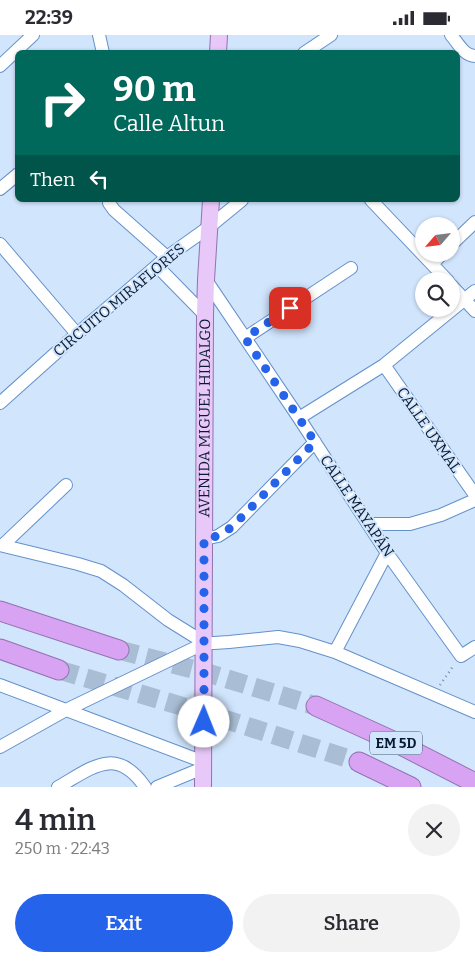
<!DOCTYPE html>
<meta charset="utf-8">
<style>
:root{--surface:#fff;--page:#f2f2f3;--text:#2b2b33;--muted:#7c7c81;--accent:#2563eb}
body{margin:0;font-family:Bitter,serif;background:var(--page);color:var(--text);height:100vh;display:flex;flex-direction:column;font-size:19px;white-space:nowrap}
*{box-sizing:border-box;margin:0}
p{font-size:16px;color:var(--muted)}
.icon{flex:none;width:28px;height:28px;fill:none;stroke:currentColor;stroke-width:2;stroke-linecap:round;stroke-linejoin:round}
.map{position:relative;height:752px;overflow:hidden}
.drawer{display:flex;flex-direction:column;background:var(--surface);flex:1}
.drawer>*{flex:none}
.banner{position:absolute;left:15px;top:15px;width:445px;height:152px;border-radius:8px;box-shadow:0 1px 4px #0004;background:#00695c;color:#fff;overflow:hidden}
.needle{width:32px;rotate:242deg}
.fabs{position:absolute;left:415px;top:182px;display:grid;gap:10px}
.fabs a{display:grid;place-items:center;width:45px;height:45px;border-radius:50%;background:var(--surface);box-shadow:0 1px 4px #0004;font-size:25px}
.pin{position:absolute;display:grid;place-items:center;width:42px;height:42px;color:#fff;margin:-21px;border-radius:10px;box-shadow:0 2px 8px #0006}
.me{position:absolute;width:55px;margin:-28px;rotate:1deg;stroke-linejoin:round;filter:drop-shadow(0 0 4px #0008)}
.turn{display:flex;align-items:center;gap:18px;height:105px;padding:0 15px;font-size:22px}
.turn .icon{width:65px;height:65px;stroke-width:2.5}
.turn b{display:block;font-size:35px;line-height:42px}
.then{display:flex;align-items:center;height:48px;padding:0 15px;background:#0003;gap:10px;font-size:19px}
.round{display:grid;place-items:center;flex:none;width:52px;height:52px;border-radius:26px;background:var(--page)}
.head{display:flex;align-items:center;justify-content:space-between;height:85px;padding:0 15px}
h1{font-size:30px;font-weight:600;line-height:38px}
.primary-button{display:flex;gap:10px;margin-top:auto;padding:10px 15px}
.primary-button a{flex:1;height:58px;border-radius:30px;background:var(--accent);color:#fff;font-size:20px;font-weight:600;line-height:58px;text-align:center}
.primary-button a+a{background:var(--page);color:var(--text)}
.status{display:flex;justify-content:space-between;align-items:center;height:35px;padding:0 25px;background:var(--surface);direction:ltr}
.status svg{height:14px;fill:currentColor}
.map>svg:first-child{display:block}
</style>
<div class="status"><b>22:39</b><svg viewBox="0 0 49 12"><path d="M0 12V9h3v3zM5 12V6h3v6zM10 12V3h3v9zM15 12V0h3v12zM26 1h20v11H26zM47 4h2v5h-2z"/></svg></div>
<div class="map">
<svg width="475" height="752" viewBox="0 0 475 752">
<rect width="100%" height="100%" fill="#d1e5fd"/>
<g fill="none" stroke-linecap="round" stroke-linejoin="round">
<path stroke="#a9bdd4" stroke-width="19" stroke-dasharray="19 9" stroke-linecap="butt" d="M 119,615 L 211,639 L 316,671
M 59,635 L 205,678 L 359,727"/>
<g stroke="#6391c9" stroke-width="14">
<path id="minor" d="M 99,0 L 103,18
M 451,0 C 458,8 464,21 475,21
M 304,18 L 331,0
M 0,31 L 33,0
M 0,154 L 18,139
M 109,165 L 109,168 L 114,175 L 167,222
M 371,165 L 448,246
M 0,209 L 77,299
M 451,210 L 475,187
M 432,229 L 442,219
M 157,231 L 205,280
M 206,245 L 299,383 L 387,518 L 461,621 L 475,612
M 451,250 L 475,276
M 245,303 L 351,233
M 384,330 L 475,460
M 0,368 L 77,299 L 167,222 L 209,192 L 242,165
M 299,383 L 384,330 L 475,256
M 368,489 L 410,489 L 441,480 L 475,465
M 204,504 L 218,501 L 232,492 L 315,407
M 0,510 L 78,529 L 101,536 L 123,550 L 168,585 L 205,608 L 214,608 L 229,607 L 278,602 L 300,606 L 335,617 L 475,677
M 3,510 L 66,450
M 335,617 L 387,518
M 0,650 L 204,727
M 0,712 L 66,675 L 205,608
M 58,752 C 92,733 116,710 145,752
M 157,752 L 203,733"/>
</g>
<g stroke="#9073b0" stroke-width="18">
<g id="major">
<path d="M 218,18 L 219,0"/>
<path id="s1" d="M 203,752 L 205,280 L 206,245 L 211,165"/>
</g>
</g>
<g stroke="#9073b0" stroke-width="21">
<path id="highway" d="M 0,576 L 119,615
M 0,614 L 59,635
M 316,671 L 395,707 L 475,748
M 359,727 L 411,752"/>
</g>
<path stroke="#7c8fa6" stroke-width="2.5" stroke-dasharray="1 4" stroke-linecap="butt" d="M 440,650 L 454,630"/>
<use href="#minor" stroke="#fff" stroke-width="12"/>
<use href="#major" stroke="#e8c8f8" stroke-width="16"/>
<use href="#highway" stroke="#d9a3f4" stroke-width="19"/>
</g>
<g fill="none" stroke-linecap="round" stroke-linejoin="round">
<path stroke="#2563eb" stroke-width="9" stroke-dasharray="0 16.2" d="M 204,687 L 204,504 L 218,501 L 232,492 L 315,407 L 245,303 L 290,273"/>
</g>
<g text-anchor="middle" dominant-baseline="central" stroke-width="4" stroke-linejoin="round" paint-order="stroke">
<rect fill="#d1e5fd" stroke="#45586e" stroke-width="1" x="370" y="696.5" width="52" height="23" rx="4"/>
<g font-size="14" font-weight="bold" fill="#091b31">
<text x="396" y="708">EM 5D</text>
</g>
<g font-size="15" fill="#091b31" stroke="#d1e5fd">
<text transform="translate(119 265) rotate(-40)">CIRCUITO MIRAFLORES</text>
<text stroke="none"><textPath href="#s1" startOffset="369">AVENIDA MIGUEL HIDALGO</textPath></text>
<text transform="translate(429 395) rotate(55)">CALLE UXMAL</text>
<text transform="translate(357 471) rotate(56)">CALLE MAYAPÁN</text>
</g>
</g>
</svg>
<div class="fabs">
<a><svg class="needle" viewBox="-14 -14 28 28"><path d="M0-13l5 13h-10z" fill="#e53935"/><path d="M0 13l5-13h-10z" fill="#7c7c81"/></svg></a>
<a><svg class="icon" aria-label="search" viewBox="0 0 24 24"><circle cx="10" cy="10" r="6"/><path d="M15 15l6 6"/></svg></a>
</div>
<div class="pin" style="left:290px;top:273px;background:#d93025"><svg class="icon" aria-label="arrive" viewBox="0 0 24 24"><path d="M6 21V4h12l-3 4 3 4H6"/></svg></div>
<svg class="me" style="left:204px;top:687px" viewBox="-20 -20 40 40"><circle r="19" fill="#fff"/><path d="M0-13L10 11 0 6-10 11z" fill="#2563eb"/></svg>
<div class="banner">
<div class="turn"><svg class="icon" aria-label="right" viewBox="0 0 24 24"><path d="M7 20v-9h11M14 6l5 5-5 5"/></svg><div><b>90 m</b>Calle Altun</div></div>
<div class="then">Then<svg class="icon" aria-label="left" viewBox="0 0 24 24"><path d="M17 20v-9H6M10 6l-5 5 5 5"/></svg></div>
</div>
</div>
<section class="drawer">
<div class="head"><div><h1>4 min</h1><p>250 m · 22:43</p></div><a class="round"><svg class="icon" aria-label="close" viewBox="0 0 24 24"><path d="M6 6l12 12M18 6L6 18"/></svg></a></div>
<div class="primary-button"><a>Exit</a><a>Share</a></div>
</section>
